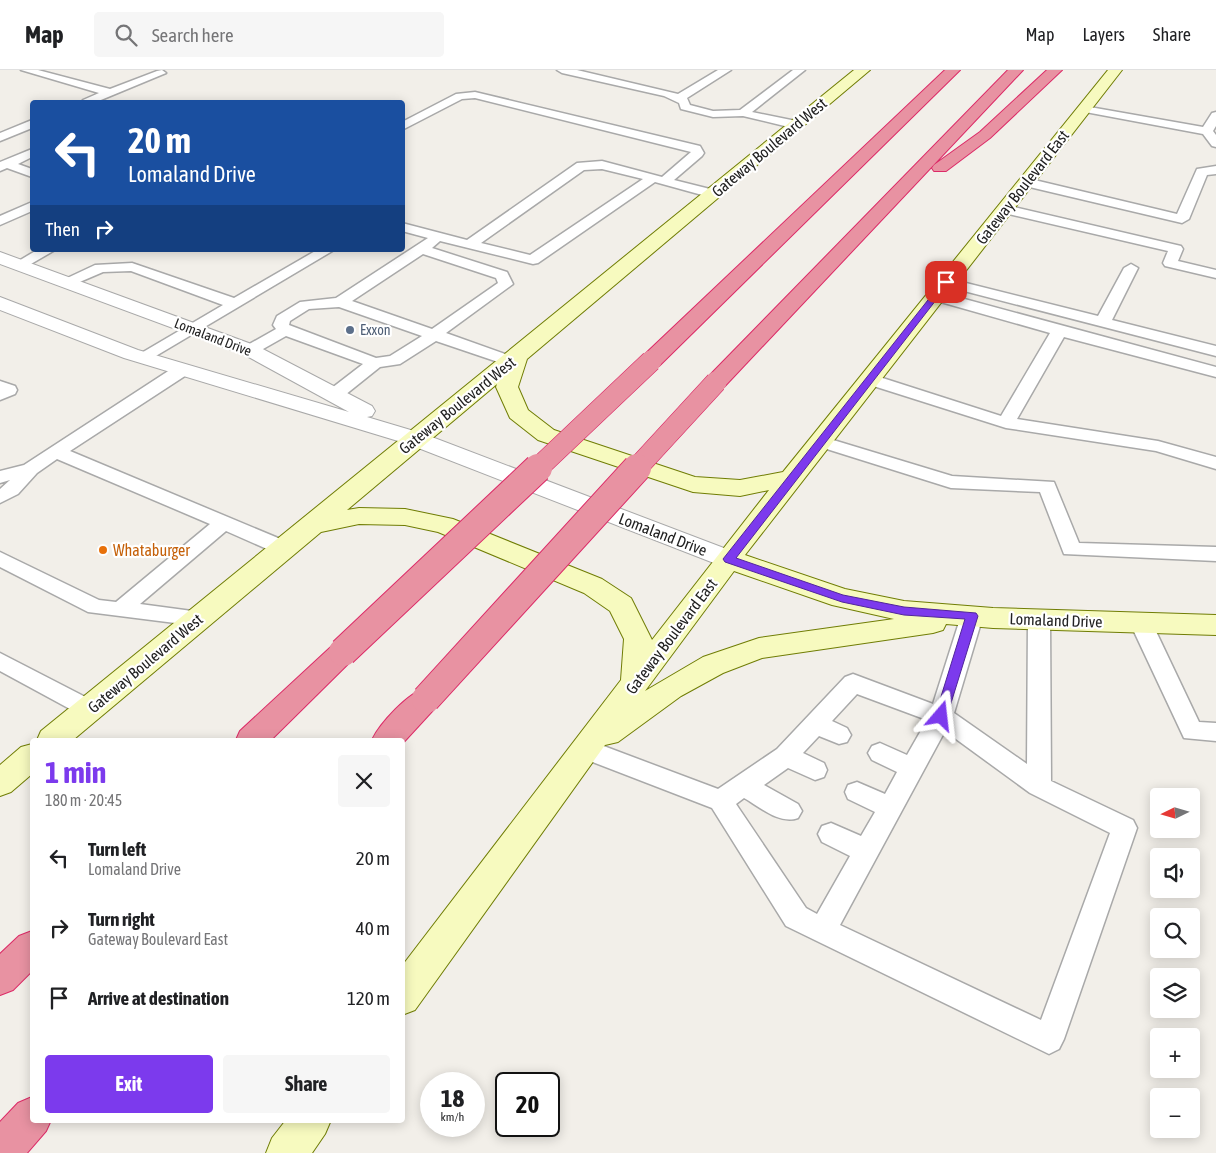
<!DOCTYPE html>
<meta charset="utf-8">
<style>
:root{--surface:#fff;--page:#f6f6f6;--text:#202124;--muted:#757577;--line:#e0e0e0;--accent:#7c3aed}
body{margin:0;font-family:"Asap Condensed",sans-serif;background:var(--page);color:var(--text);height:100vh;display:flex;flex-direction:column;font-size:19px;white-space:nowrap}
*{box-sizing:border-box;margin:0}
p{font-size:16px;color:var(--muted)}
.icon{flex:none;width:28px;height:28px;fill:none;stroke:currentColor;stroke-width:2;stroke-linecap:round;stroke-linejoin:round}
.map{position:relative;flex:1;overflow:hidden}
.side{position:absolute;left:30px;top:668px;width:375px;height:385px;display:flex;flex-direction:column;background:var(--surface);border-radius:5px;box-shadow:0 2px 12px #0003}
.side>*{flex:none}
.hud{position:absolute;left:30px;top:30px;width:375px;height:152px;border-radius:5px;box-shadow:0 2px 12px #0003;background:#1a4fa0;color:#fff;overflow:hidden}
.needle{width:32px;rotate:265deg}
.fabs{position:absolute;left:1150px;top:718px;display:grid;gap:10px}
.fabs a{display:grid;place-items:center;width:50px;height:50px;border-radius:5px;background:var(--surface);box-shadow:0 2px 12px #0003;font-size:25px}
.speed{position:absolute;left:420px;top:1002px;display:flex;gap:10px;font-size:25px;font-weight:700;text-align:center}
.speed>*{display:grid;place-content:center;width:65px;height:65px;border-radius:50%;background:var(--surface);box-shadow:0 2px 12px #0003;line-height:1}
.speed small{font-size:12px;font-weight:400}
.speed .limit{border:2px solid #111;border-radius:8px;background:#fff;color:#111}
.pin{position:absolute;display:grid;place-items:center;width:42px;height:42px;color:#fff;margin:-21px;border-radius:10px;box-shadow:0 2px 8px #0006}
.me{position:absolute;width:55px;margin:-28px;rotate:17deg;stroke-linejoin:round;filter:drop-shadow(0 0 4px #0008)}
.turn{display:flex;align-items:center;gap:18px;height:105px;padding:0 15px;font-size:22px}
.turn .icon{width:65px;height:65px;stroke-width:2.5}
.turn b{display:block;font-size:35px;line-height:42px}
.then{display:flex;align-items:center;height:48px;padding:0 15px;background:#0003;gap:10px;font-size:19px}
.round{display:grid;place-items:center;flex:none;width:52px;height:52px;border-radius:5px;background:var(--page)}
.headline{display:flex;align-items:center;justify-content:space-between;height:85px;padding:0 15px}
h1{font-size:30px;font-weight:700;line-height:38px;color:var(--accent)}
.button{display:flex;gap:10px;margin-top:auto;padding:10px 15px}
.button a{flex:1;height:58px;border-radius:5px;background:var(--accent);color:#fff;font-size:20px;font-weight:700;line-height:58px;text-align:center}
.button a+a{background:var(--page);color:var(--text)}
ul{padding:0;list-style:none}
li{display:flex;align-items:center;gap:15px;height:70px;padding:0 15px}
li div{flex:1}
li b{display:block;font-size:19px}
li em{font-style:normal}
header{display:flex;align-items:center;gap:30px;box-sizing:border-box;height:70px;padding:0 25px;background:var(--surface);border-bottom:1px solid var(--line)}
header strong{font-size:24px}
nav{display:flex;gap:28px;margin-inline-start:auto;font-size:18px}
.search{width:350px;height:45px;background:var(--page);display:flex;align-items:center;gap:12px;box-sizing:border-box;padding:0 18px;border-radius:5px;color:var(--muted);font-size:19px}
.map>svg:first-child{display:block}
</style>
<header>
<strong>Map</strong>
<div class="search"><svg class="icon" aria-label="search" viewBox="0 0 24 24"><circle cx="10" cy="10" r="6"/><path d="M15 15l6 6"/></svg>Search here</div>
<nav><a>Map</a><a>Layers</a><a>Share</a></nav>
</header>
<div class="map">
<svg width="1216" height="1083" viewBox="0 0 1216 1083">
<rect width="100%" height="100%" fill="#f2efe9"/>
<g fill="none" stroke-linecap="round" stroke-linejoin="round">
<g stroke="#a9a9a9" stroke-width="3">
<path id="service" d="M 21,0 L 38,0 L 110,19 L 157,1 L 162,0 L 166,3 L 96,32 L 82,32 L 83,30 L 99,23 Z
M 557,0 L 577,0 L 678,24 L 718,0 L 731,0 L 687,28 L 690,35 L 713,41 L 740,40 L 793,0 L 805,0 L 752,42 L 801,52 L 803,55 L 797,59 L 743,46 L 713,47 L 681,39 L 679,33 L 664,26 L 562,3 Z
M 475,22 L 700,76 L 704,83 L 702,86 L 674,110 L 718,121 L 720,124 L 713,128 L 655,112 L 538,193 L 533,194 L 440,171 L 432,178 L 507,202 L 513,214 L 446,263 L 516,288 L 518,291 L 516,294 L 504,294 L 436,271 L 400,294 L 380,297 L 340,329 L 328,329 L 325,325 L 328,321 L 363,294 L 286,266 L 256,283 L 244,283 L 242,280 L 244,277 L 276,259 L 273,255 L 277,246 L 300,232 L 336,228 L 428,168 L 402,161 L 402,153 L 467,170 L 577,93 L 602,91 L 662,107 L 691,82 L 475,28 L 462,29 L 402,60 L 402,52 L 456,24 ZM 602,99 L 643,109 L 530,185 L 481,173 L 584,100 ZM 423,184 L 496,208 L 498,213 L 432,259 L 352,231 ZM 339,237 L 422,266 L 390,286 L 376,288 L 289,255 L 290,251 L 309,239 Z
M 1084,36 L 1203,57 L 1212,43 L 1216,42 L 1216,56 L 1213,61 L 1216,65 L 1216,77 L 1212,76 L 1203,64 L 1080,41 L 1078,39 Z
M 32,50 L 32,58 L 0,71 L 0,63 Z
M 32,79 L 32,87 L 18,94 L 32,99 L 32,107 L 7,98 L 0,101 L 0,92 Z
M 1216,96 L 1216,104 L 1207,105 L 1189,149 L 1182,153 L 1021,115 L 1020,112 L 1026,108 L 1177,144 L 1197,99 Z
M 32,132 L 32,141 L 0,155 L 0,146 Z
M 1005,135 L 1181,176 L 1183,179 L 1178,191 L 1216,200 L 1216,208 L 1165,196 L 1163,193 L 1168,181 L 1000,142 L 998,139 Z
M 37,180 L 55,180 L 24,198 L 19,199 L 12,195 Z
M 317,180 L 334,180 L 144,293 L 136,288 L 138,285 L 223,235 L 131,201 L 103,202 L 68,217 L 61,213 L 63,210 L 95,195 L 132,193 L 234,228 Z
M 1131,194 L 1138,198 L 1112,250 L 1216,276 L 1216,286 L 941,215 L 939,212 L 946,208 L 1098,246 L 1124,198 Z
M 935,221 L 1216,297 L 1216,307 L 1064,267 L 1017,349 L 1158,371 L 1216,387 L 1216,399 L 1156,381 L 1006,358 L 864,313 L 862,309 L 864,305 L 870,304 L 1001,346 L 1050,263 L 930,229 L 927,226 Z
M 182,295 L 188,296 L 190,300 L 188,304 L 70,381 L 290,473 L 293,478 L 290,483 L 283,485 L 276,483 L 226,461 L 140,534 L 207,543 L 210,548 L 207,553 L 199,556 L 88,542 L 0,497 L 0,482 L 99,530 L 116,532 L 210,454 L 57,389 L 37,403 L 18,424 L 0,433 L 0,419 L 10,410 L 0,413 L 0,401 L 24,395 L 176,296 Z
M 0,311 L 15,316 L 17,320 L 15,324 L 0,330 Z
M 820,366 L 952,406 L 1054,412 L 1079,473 L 1216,477 L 1216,491 L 1064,484 L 1040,422 L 951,418 L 814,375 L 811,371 L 814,367 Z
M 972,538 L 980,541 L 983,546 L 954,643 L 1027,694 L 1028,549 L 1031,544 L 1039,541 L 1047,544 L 1050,549 L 1051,711 L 1133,750 L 1137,758 L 1064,969 L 1059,979 L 1049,984 L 786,856 L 712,738 L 577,686 L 573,679 L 577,672 L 585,669 L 718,719 L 777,679 L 845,607 L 853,604 L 933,634 L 961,546 L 964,541 ZM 857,624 L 927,650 L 907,685 L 880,673 L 872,676 L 868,683 L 872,690 L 897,702 L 885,724 L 857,712 L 848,715 L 845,722 L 848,729 L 875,742 L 861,766 L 831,753 L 822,756 L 818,764 L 822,772 L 850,786 L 817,844 L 806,838 L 736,734 L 744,728 C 760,737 780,755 798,748 L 802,741 L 798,734 L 764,715 L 788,698 L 815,710 L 824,707 L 827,700 L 824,693 L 803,683 L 819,666 L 839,674 L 847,672 L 851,665 L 847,658 L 832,651 ZM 945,661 L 1030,723 L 1110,763 L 1041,950 L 840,855 Z
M 1141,545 L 1149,548 L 1152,553 L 1199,652 L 1216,653 L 1216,671 L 1184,668 L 1130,553 L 1133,548 Z
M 0,583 L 97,633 L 101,639 L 97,645 L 89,648 L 81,645 L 0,601 Z"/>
</g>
<g stroke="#a9a9a9" stroke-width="2">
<path id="tertiary" d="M 0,182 L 257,276 L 372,336 L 375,341 L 372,346 L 367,347 L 424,364 L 737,483 L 741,489 L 737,495 L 728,498 L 719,495 L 408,374 L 124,288 L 0,240 L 0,227 L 138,280 L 349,342 L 243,284 L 0,194 Z"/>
</g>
<g stroke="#707d05" stroke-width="2">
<path id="secondary" d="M 854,0 L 870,0 L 527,289 L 518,317 L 528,340 L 554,360 L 695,407 L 740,410 L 783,402 L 1108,0 L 1122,0 L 745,485 L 845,519 L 904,531 L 993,538 L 1216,545 L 1216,565 L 993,558 L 946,554 L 943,560 L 933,563 L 762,588 L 723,603 L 681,626 L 618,672 L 605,675 L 415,940 L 402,945 L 402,896 L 621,610 L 624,569 L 610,541 L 584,523 L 438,462 L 405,455 L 359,454 L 321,462 L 73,670 L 37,670 L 41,661 ZM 497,314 L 496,317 L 510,348 L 538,370 L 693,422 L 740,426 L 769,420 L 652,570 L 631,528 L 602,509 L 453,449 L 405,439 L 359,438 L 347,440 ZM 734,501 L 832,535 L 894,549 L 759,568 L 703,587 L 645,621 Z
M 32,674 L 32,704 L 11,722 L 0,726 L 0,695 L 21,677 Z
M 286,1050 L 331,1050 L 325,1064 L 312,1083 L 266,1083 L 272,1068 Z"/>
</g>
<g stroke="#dc2a67" stroke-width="2">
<path id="motorway" d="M 945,0 L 960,0 L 659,296 L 651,297 L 643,296 L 640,291 L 643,286 Z
M 1008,0 L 1023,0 L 724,317 L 716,319 L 708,317 L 705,312 L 708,307 Z
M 1047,0 L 1062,0 L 990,68 L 946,101 L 934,101 L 932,98 L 934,95 L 980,62 Z
M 343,572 L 353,575 L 357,582 L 353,589 L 271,670 L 236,670 L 240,661 L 333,575 Z
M 426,618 L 436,621 L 441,629 L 436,637 L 402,674 L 402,670 L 372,670 C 380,653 408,623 426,618 Z
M 32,861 L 32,901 L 13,920 L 0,925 L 0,884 L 19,866 Z
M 32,1027 L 32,1050 L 51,1050 L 46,1061 L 27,1083 L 0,1083 L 0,1052 L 18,1033 Z"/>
</g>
<use href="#service" fill="#fff" fill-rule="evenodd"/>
<use href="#tertiary" fill="#fff" fill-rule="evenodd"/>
<use href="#secondary" fill="#f7fabf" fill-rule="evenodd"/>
<use href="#motorway" fill="#e892a2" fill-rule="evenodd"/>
<g stroke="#dc2a67" stroke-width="22" stroke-linecap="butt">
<path id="motorway-bridge-far1" d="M 537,399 L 651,291
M 636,399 L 716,312"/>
</g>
<g stroke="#dc2a67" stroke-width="30" stroke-linecap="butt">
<path id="motorway-bridge" d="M 343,582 L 538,398
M 426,629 L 637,398"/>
</g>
<use href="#motorway-bridge-far1" stroke="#e892a2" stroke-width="21"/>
<use href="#motorway-bridge" stroke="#e892a2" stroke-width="28"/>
</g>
<path fill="#7c3aed" stroke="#51269a" d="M 943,211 L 950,212 L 736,488 L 843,525 L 904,537 L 976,543 L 978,546 L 947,646 L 941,651 L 935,646 L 965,549 L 904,545 L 842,532 L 725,492 L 723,489 Z"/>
<circle fill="#5c6f8a" stroke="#fff" stroke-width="2" cx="350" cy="260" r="5"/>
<circle fill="#e8710a" stroke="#fff" stroke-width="2" cx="103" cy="480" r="5"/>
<g text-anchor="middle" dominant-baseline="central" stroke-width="4.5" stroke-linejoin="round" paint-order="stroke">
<g font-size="14" fill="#4e5e75" stroke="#fff" text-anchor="start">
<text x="360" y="260">Exxon</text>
</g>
<g font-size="14" fill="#222" stroke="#fff">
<text transform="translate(213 267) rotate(21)">Lomaland Drive</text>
</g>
<g font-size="16" fill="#222" stroke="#fff">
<text transform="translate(769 77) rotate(-40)">Gateway Boulevard West</text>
<text transform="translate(1022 117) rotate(-52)">Gateway Boulevard East</text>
<text transform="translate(457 335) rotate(-39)">Gateway Boulevard West</text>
<text transform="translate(663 464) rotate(21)">Lomaland Drive</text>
<text transform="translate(1056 550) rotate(2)">Lomaland Drive</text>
<text transform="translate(671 566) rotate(-53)">Gateway Boulevard East</text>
<text transform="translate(145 593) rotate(-40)">Gateway Boulevard West</text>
</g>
<g font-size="16" fill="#c56008" stroke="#fff" text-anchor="start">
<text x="113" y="480">Whataburger</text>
</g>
</g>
</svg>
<div class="fabs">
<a><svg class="needle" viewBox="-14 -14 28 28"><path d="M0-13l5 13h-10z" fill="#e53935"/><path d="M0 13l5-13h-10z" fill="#757577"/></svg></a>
<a><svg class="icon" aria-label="sound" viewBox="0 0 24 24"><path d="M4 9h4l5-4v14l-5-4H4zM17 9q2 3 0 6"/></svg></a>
<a><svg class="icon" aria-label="search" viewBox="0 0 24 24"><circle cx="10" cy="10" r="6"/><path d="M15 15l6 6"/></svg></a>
<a><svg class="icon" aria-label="layers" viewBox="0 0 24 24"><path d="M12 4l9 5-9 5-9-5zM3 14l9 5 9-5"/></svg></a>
<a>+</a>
<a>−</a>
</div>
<div class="speed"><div>18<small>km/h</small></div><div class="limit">20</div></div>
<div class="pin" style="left:946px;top:212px;background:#d93025"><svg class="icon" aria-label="arrive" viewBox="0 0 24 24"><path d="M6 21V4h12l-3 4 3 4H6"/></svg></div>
<svg class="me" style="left:941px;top:646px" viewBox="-20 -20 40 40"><path d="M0-17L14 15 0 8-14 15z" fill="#7c3aed" stroke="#fff" stroke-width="4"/></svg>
<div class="hud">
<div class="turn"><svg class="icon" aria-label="left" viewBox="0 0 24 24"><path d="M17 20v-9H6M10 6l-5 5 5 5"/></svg><div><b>20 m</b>Lomaland Drive</div></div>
<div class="then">Then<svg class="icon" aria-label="right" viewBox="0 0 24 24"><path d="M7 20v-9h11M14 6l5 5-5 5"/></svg></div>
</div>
<section class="side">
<div class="headline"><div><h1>1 min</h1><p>180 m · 20:45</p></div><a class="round"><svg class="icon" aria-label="close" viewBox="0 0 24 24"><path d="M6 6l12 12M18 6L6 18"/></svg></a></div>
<ul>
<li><svg class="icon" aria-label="left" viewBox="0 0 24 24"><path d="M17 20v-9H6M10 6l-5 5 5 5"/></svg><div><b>Turn left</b><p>Lomaland Drive</p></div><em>20 m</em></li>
<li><svg class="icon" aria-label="right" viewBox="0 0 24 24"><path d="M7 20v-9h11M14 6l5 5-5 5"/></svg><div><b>Turn right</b><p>Gateway Boulevard East</p></div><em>40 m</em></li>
<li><svg class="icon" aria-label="arrive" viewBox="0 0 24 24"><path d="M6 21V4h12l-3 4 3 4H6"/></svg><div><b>Arrive at destination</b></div><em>120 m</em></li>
</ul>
<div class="button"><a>Exit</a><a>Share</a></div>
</section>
</div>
